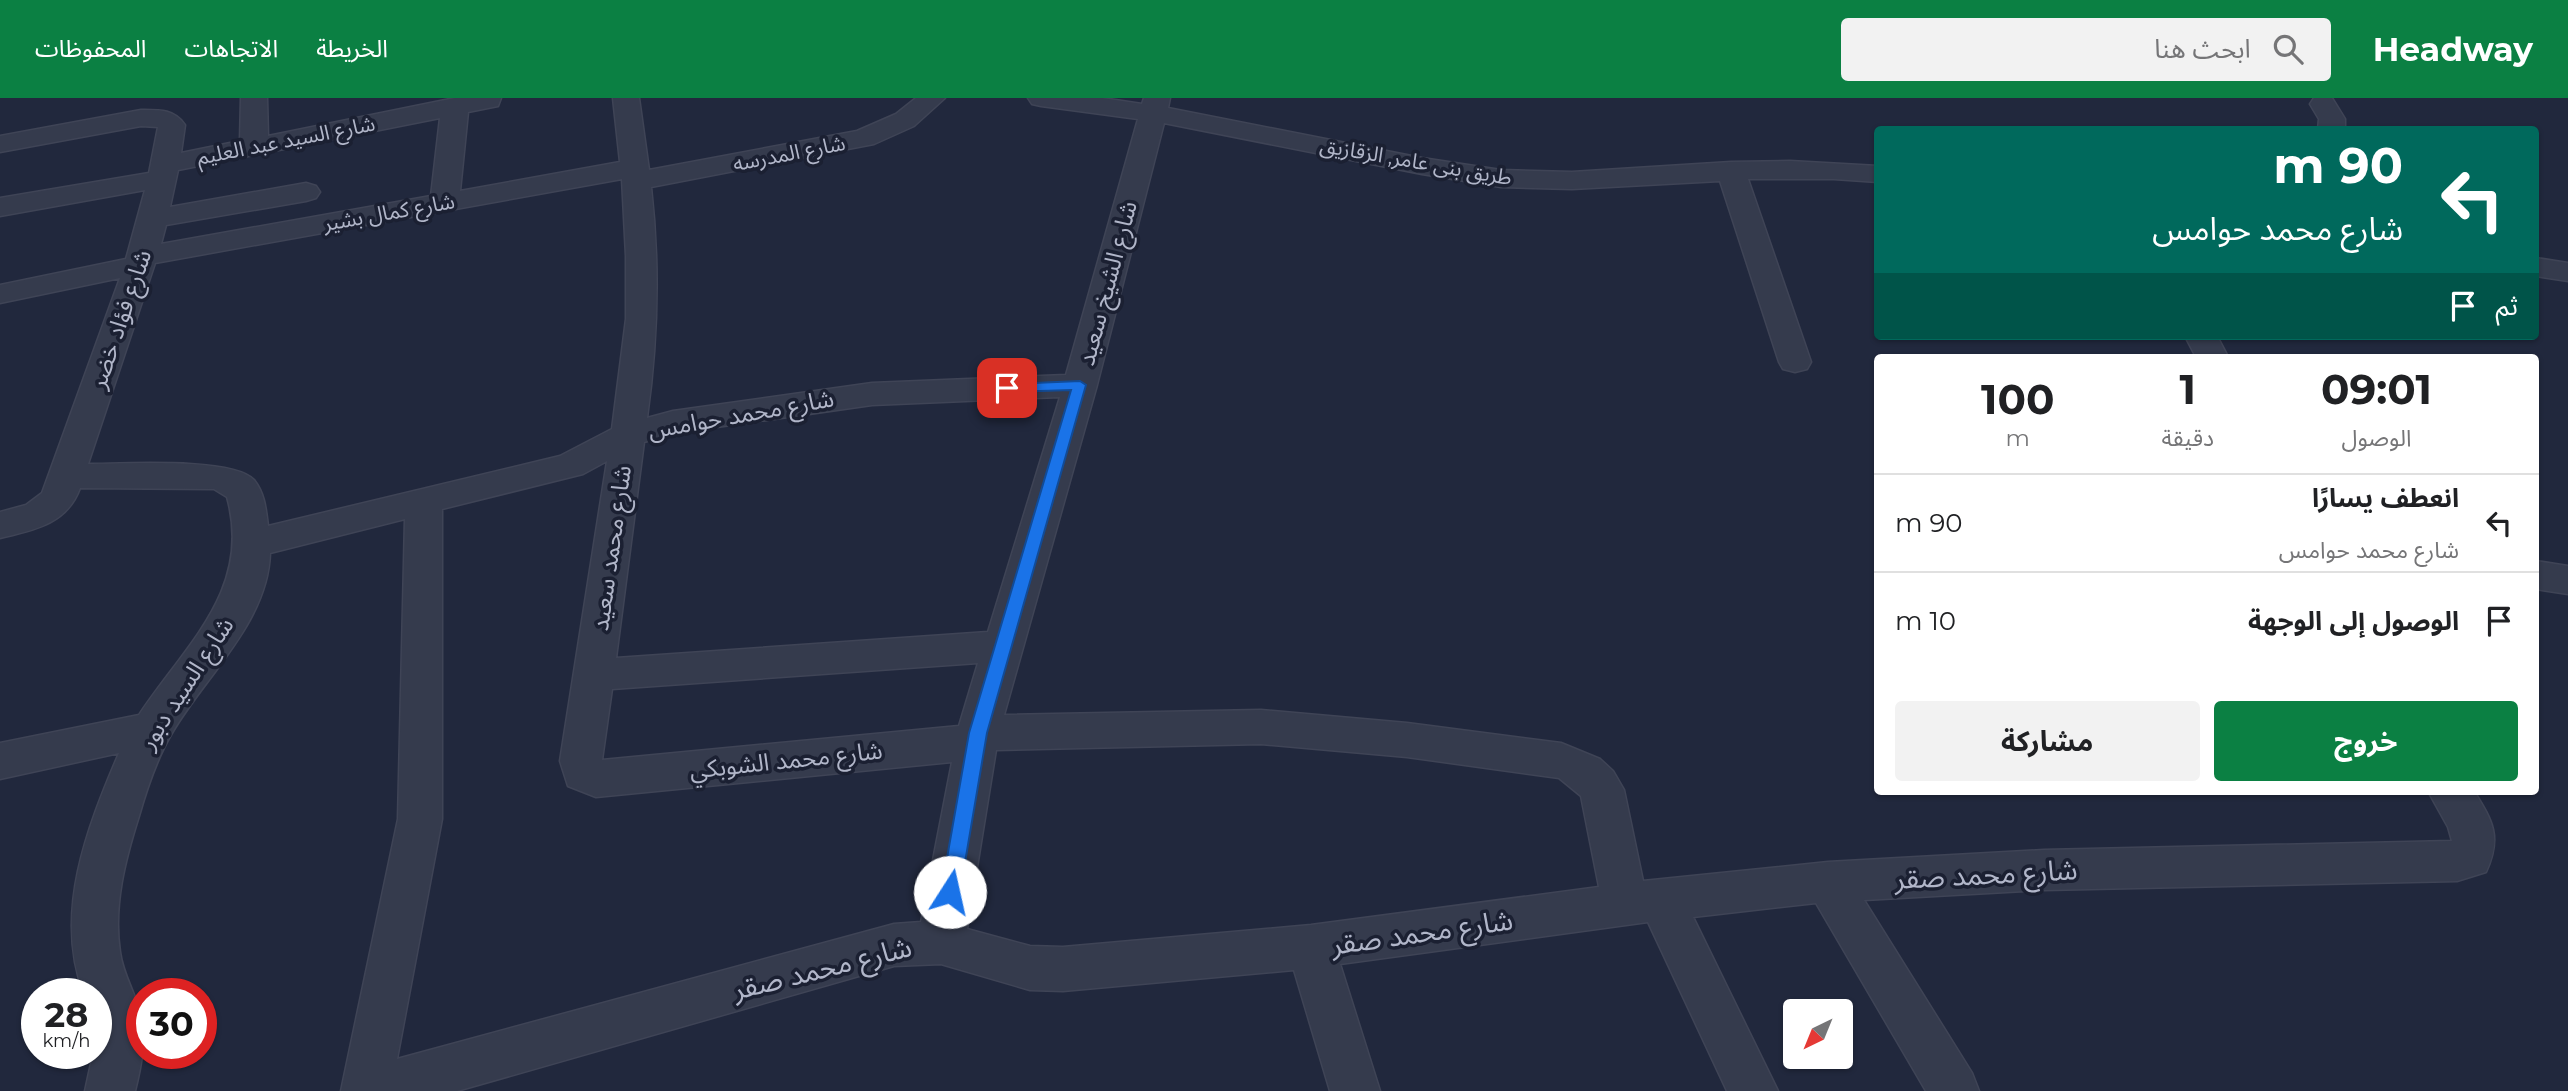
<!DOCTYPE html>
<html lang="ar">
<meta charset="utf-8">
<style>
:root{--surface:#fff;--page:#f2f2f2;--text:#202124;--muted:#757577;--line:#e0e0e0;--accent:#0b8043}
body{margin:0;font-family:Montserrat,"Noto Sans Arabic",sans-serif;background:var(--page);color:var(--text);direction:rtl;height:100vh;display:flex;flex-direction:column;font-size:26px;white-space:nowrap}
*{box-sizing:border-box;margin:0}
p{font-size:23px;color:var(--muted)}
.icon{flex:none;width:38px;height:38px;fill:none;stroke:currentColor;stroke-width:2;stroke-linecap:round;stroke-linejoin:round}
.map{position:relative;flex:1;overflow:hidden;direction:ltr}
.details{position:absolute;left:1874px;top:256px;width:665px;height:441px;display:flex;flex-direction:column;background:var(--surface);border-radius:7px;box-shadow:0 2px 5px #0004;direction:rtl}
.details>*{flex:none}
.top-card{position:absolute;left:1874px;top:28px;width:665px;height:214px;border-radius:7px;box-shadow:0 2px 5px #0004;direction:rtl;background:#00695c;color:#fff;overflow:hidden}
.needle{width:46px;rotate:223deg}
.controls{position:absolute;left:1783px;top:901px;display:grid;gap:14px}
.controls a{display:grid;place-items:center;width:70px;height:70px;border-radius:7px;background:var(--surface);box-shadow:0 2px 5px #0004;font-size:35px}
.speed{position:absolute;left:21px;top:880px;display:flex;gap:14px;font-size:35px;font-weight:700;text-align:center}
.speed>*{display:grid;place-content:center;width:91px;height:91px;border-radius:50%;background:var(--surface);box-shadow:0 2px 5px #0004;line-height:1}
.speed small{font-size:18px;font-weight:400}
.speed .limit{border:10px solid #d22;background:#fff;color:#111}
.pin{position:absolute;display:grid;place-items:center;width:60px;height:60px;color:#fff;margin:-30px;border-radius:14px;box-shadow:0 4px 10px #0006}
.me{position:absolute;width:77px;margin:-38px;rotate:10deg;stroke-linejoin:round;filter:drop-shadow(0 0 5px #0008)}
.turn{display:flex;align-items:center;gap:24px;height:147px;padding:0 21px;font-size:32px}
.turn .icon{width:91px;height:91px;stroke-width:2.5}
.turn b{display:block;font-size:49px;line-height:60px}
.then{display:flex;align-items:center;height:66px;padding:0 21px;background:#0003;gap:14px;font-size:26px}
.eta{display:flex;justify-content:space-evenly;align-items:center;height:119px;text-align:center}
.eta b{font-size:42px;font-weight:700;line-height:49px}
.button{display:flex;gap:14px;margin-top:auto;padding:14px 21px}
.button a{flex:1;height:80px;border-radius:7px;background:var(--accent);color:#fff;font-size:28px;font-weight:700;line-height:80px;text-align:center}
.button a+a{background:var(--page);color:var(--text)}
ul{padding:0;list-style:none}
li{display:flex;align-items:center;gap:21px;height:98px;padding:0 21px;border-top:2px solid var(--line)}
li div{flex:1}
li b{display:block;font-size:26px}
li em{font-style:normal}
header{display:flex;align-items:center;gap:42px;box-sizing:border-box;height:98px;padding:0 35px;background:var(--accent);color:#fff}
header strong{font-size:33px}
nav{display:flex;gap:38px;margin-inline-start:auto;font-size:24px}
.search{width:490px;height:63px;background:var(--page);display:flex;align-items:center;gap:18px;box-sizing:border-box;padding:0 24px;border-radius:7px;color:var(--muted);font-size:26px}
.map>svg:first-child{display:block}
</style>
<header>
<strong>Headway</strong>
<div class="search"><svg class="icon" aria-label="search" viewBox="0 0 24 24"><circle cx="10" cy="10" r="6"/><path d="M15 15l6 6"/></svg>ابحث هنا</div>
<nav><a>الخريطة</a><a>الاتجاهات</a><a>المحفوظات</a></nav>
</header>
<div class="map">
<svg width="2568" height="993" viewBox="0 0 2568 993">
<rect width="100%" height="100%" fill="#21283d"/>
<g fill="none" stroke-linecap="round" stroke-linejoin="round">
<g stroke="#3f4456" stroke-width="3">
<path id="minor" d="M 241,0 L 267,0 L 268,38 L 455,0 L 501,0 L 498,8 L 468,14 L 460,93 L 620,64 L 613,0 L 639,0 L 649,72 L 857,33 L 896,16 L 916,0 L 945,0 L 914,28 L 874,46 L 651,89 C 660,167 658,242 647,320 L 673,313 L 872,285 L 1066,277 L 1138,21 L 1041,8 L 1032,6 L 1028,0 L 1102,0 L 1142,6 L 1144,0 L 1170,0 L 1168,10 L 1422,60 L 1501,72 L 1572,74 L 1731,64 L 1790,63 L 1878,68 L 1878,84 L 1834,81 L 1748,81 L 1811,264 L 1807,271 L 1795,274 L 1783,271 L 1779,264 L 1720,83 L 1572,91 L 1501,89 L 1422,76 L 1164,25 L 1097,287 L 1004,617 L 1261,612 L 1407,625 L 1561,645 L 1600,661 L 1613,673 L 1624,692 L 1643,783 L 1828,764 L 2044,752 L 2452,743 L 2448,729 L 2428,693 L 2474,693 C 2493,724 2502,739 2486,774 L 2457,783 L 2044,792 L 1864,802 L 1972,975 L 1979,993 L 1926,993 L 1816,805 L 1693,819 L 1778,993 L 1727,993 L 1648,824 L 1340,866 L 1380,993 L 1330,993 L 1294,872 L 1063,893 L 1030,892 L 941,866 L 894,868 L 457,993 L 341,993 L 398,721 L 405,421 L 270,455 C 268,524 205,578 172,635 C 157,660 147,690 139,718 C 125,762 113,808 120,854 C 123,878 137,897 141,920 C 146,944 141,969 135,993 L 85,993 L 93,956 L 96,956 L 96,896 L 84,896 C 53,816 87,730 119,655 L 0,681 L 0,645 L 139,617 C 185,547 253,492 227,399 L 214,391 L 80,390 C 67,426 34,432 0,440 L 0,414 L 26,407 L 42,395 L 120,180 L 0,205 L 0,187 L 126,161 L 145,92 L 0,118 L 0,100 L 149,75 L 158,29 L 141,28 L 0,54 L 0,38 L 141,12 C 159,12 174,11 185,27 L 181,55 L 240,43 ZM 440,20 L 431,98 L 161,146 L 166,127 L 306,103 L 316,100 L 320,94 L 316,88 L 306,85 L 170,109 L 178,72 ZM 622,81 L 626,158 L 626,221 L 612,331 L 560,358 L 268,428 C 266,412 265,396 254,382 C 233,359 122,366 88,366 L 155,165 ZM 1060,299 L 988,534 L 616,560 L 644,344 L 675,335 L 872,307 ZM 607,363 L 560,663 L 568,688 L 596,699 L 952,664 L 921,824 L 894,826 L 397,961 L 442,721 L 442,411 L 583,376 ZM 978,565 L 959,628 L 602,662 L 612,591 ZM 1261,646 L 1407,659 L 1559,680 L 1581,698 L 1599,789 L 1311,827 L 1063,849 L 1030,848 L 967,831 L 996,652 Z
M 2314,0 L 2332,0 L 2345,21 L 2345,32 L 2318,32 L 2319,21 L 2310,6 Z
M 2536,160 L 2568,165 L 2568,183 L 2536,178 Z
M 2185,238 L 2217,238 L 2228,259 L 2196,259 Z
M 2536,463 L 2568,468 L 2568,496 L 2536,491 Z"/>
</g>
<use href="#minor" fill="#353b4d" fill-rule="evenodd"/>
</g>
<path fill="#1a73e8" stroke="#114b97" stroke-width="2" d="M 1080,283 L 1086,287 L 987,635 L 960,794 L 957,800 L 950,803 L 943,800 L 941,794 L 969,635 L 1071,292 L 1007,294 L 1001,290 L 1007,286 Z"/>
<g text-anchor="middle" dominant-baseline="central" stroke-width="7" stroke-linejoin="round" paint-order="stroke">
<g font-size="21" fill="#b1b6c9" stroke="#1b2032">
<text transform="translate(286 42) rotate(-11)">شارع السيد عبد العليم</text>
<text transform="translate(789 55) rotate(-11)">شارع المدرسه</text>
<text transform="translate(1416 63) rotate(10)">طريق بنى عامر, الزقازيق</text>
<text transform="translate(389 114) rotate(-10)">شارع كمال بشير</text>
</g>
<g font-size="24" fill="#b1b6c9" stroke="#1b2032">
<text transform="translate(1107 185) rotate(-75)">شارع الشيخ سعيد</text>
<text transform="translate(120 221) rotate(-71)">شارع فؤاد خضر</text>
<text transform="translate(741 316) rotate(-10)">شارع محمد حوامس</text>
<text transform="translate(611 450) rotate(-82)">شارع محمد سعيد</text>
<text transform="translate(186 585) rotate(-57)">شارع السيد دبور</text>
<text transform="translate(786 662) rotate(-6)">شارع محمد الشوبكي</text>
</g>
<g font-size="28" fill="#b1b6c9" stroke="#1b2032">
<text transform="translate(1986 776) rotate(-3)">شارع محمد صقر</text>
<text transform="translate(1422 834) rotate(-8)">شارع محمد صقر</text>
<text transform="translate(822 870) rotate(-14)">شارع محمد صقر</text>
</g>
</g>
</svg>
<div class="controls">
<a><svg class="needle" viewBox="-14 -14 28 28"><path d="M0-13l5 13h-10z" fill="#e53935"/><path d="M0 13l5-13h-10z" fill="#757577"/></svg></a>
</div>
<div class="speed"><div>28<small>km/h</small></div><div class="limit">30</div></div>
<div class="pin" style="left:1007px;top:290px;background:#d93025"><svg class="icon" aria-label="arrive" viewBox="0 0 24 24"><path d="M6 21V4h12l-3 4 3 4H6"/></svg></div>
<svg class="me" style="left:950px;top:794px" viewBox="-20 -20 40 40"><circle r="19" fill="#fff"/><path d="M0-13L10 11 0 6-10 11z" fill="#1a73e8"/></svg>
<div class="top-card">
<div class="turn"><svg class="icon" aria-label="left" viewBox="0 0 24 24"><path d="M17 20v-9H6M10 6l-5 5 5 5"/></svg><div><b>90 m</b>شارع محمد حوامس</div></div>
<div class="then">ثم<svg class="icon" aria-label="arrive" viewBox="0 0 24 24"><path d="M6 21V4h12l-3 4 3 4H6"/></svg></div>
</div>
<section class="details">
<div class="eta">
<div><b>09:01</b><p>الوصول</p></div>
<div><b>1</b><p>دقيقة</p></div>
<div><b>100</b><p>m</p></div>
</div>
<ul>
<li><svg class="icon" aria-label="left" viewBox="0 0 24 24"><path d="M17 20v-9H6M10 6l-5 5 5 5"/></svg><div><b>انعطف يسارًا</b><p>شارع محمد حوامس</p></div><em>90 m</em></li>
<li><svg class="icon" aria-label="arrive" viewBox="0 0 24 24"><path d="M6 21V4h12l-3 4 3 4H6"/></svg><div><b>الوصول إلى الوجهة</b></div><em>10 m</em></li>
</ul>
<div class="button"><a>خروج</a><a>مشاركة</a></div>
</section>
</div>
